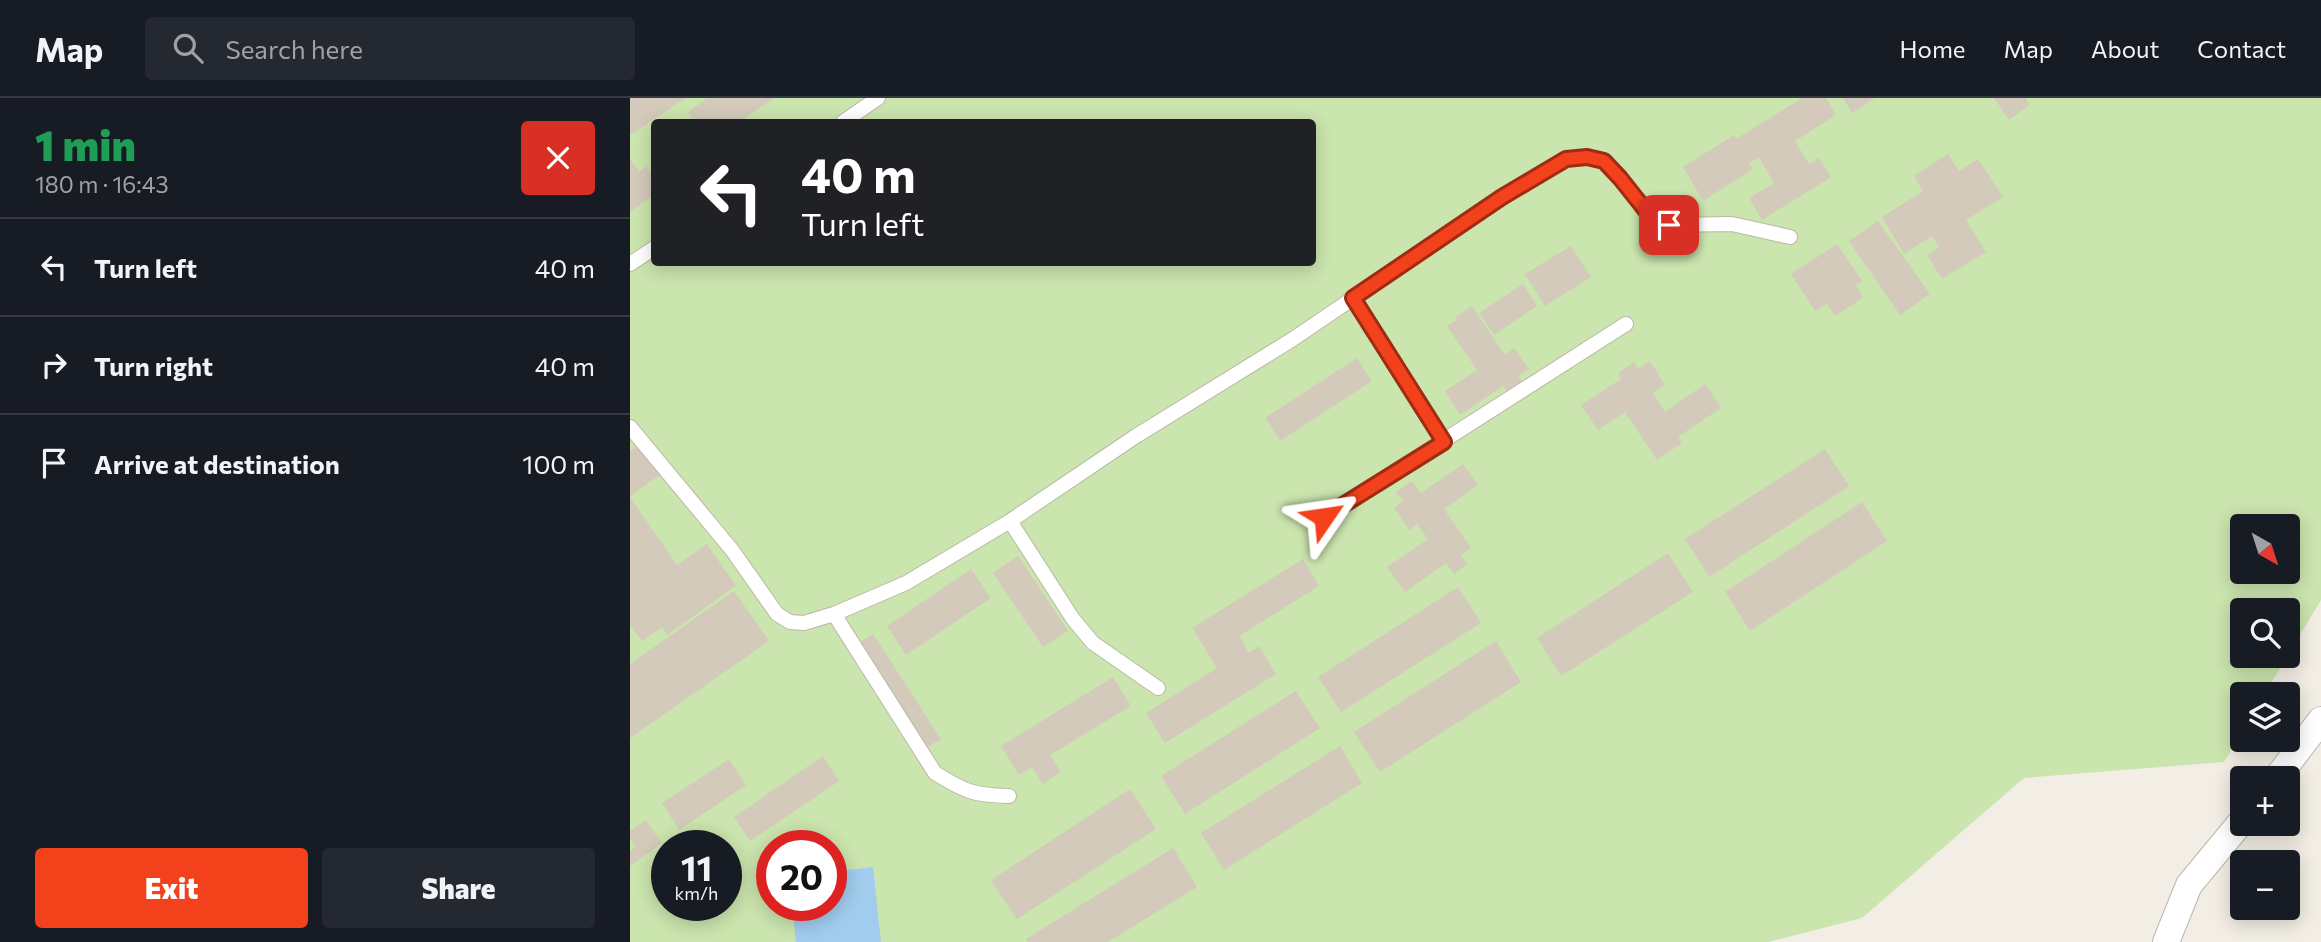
<!DOCTYPE html>
<meta charset="utf-8">
<style>
:root{--surface:#171b24;--page:#242831;--text:#f1f3f6;--muted:#9ea1a6;--line:#363941;--accent:#f3421b}
body{margin:0;font-family:Commissioner,sans-serif;background:var(--page);color:var(--text);height:100vh;display:flex;flex-direction:column;font-size:26px;white-space:nowrap}
*{box-sizing:border-box;margin:0}
p{font-size:23px;color:var(--muted)}
.icon{flex:none;width:38px;height:38px;fill:none;stroke:currentColor;stroke-width:2;stroke-linecap:round;stroke-linejoin:round}
.map{position:relative;flex:1;overflow:hidden}
.side{display:flex;flex-direction:column;background:var(--surface);width:630px}
.side>*{flex:none}
.hud{position:absolute;left:21px;top:21px;width:665px;height:147px;border-radius:7px;box-shadow:0 4px 18px #0003;background:#202124;color:#fff;overflow:hidden}
.needle{width:46px;rotate:141deg}
.controls{position:absolute;left:1600px;top:416px;display:grid;gap:14px}
.controls a{display:grid;place-items:center;width:70px;height:70px;border-radius:7px;background:var(--surface);box-shadow:0 4px 18px #0003;font-size:35px}
.speed{position:absolute;left:21px;top:732px;display:flex;gap:14px;font-size:35px;font-weight:700;text-align:center}
.speed>*{display:grid;place-content:center;width:91px;height:91px;border-radius:50%;background:var(--surface);box-shadow:0 4px 18px #0003;line-height:1}
.speed small{font-size:18px;font-weight:400}
.speed .limit{border:10px solid #d22;background:#fff;color:#111}
.pin{position:absolute;display:grid;place-items:center;width:60px;height:60px;color:#fff;margin:-30px;border-radius:14px;box-shadow:0 4px 10px #0006}
.me{position:absolute;width:77px;margin:-38px;rotate:58deg;stroke-linejoin:round;filter:drop-shadow(0 0 5px #0008)}
.turn{display:flex;align-items:center;gap:24px;height:147px;padding:0 35px;font-size:32px}
.turn .icon{width:91px;height:91px;stroke-width:2.5}
.turn b{display:block;font-size:49px;line-height:60px}
.round{display:grid;place-items:center;flex:none;width:74px;height:74px;border-radius:7px;background:var(--page)}
.overview{display:flex;align-items:center;justify-content:space-between;height:119px;padding:0 35px}
h1{font-size:42px;font-weight:800;line-height:52px;color:#1e9e55}
.action{display:flex;gap:14px;margin-top:auto;padding:14px 35px}
.action a{flex:1;height:80px;border-radius:7px;background:var(--accent);color:#fff;font-size:28px;font-weight:800;line-height:80px;text-align:center}
.action a+a{background:var(--page);color:var(--text)}
ul{padding:0;list-style:none}
li{display:flex;align-items:center;gap:21px;height:98px;padding:0 35px;border-top:2px solid var(--line)}
li div{flex:1}
li b{display:block;font-size:26px}
li em{font-style:normal}
header{display:flex;align-items:center;gap:42px;box-sizing:border-box;height:98px;padding:0 35px;background:var(--surface);border-bottom:2px solid var(--line)}
header strong{font-size:33px}
nav{display:flex;gap:38px;margin-inline-start:auto;font-size:24px}
.search{width:490px;height:63px;background:var(--page);display:flex;align-items:center;gap:18px;box-sizing:border-box;padding:0 24px;border-radius:7px;color:var(--muted);font-size:26px}
main{display:flex;flex:1;min-height:0}
.map>svg:first-child{display:block}
</style>
<header>
<strong>Map</strong>
<div class="search"><svg class="icon" aria-label="search" viewBox="0 0 24 24"><circle cx="10" cy="10" r="6"/><path d="M15 15l6 6"/></svg>Search here</div>
<nav><a>Home</a><a>Map</a><a>About</a><a>Contact</a></nav>
</header>
<main>
<section class="side">
<div class="overview"><div><h1>1 min</h1><p>180 m · 16:43</p></div><a class="round" style="background:#d93025;color:#fff"><svg class="icon" aria-label="close" viewBox="0 0 24 24"><path d="M6 6l12 12M18 6L6 18"/></svg></a></div>
<ul>
<li><svg class="icon" aria-label="left" viewBox="0 0 24 24"><path d="M17 20v-9H6M10 6l-5 5 5 5"/></svg><div><b>Turn left</b></div><em>40 m</em></li>
<li><svg class="icon" aria-label="right" viewBox="0 0 24 24"><path d="M7 20v-9h11M14 6l5 5-5 5"/></svg><div><b>Turn right</b></div><em>40 m</em></li>
<li><svg class="icon" aria-label="arrive" viewBox="0 0 24 24"><path d="M6 21V4h12l-3 4 3 4H6"/></svg><div><b>Arrive at destination</b></div><em>100 m</em></li>
</ul>
<div class="action"><a>Exit</a><a>Share</a></div>
</section>
<div class="map">
<svg width="1691" height="844" viewBox="0 0 1691 844">
<rect width="100%" height="100%" fill="#f2eee5"/>
<path fill="#cbe5ae" fill-rule="evenodd" d="M 0,0 L 1691,0 L 1691,502 L 1634,597 L 1612,597 L 1612,634 L 1594,664 L 1394,680 L 1232,820 L 1138,844 L 0,844 ZM 24,24 L 682,24 L 682,164 L 24,164 ZM 1612,429 L 1657,429 L 1657,474 L 1612,474 ZM 1612,513 L 1657,513 L 1657,558 L 1612,558 ZM 37,747 L 96,747 L 96,807 L 37,807 ZM 142,747 L 201,747 L 201,807 L 142,807 Z"/>
<path fill="#a2cced" d="M 243,769 L 251,844 L 166,844 L 162,807 L 201,807 L 201,774 Z"/>
<path fill="#d3cabb" d="M 0,0 L 56,0 L 0,37 Z
M 77,0 L 144,0 L 110,24 L 65,24 L 58,14 Z
M 1172,0 L 1196,0 L 1206,17 L 1165,43 L 1179,66 L 1189,60 L 1201,79 L 1132,122 L 1119,100 L 1144,85 L 1129,60 L 1119,65 L 1123,71 L 1073,103 L 1053,69 L 1104,37 L 1106,41 Z
M 1213,0 L 1245,0 L 1222,15 Z
M 1364,0 L 1395,0 L 1400,7 L 1379,22 Z
M 1318,56 L 1329,73 L 1348,61 L 1373,99 L 1336,122 L 1356,154 L 1312,181 L 1297,157 L 1309,149 L 1302,138 L 1274,156 L 1252,119 L 1293,93 L 1284,78 Z
M 0,61 L 9,74 L 16,68 L 24,79 L 24,96 L 0,114 Z
M 1248,123 L 1300,196 L 1270,217 L 1219,143 Z
M 1207,146 L 1232,183 L 1226,187 L 1233,200 L 1205,218 L 1197,206 L 1185,213 L 1161,176 Z
M 941,148 L 961,179 L 915,208 L 895,176 Z
M 893,186 L 907,208 L 864,237 L 849,215 Z
M 842,208 L 875,257 L 884,250 L 899,271 L 888,278 L 894,286 L 879,296 L 873,288 L 830,317 L 815,293 L 847,272 L 817,228 L 827,222 L 825,219 Z
M 727,260 L 742,283 L 650,343 L 635,320 Z
M 1020,263 L 1035,287 L 1023,295 L 1035,314 L 1075,286 L 1091,310 L 1048,339 L 1052,345 L 1027,362 L 995,314 L 968,332 L 951,307 L 991,281 L 988,275 L 1004,264 L 1008,271 Z
M 9,346 L 30,377 L 0,398 L 0,353 Z
M 1195,351 L 1219,388 L 1079,479 L 1055,441 Z
M 833,366 L 848,387 L 814,411 L 841,450 L 831,457 L 837,466 L 824,476 L 816,465 L 775,494 L 757,469 L 798,441 L 787,426 L 779,432 L 764,410 L 773,403 L 766,394 L 782,383 L 791,395 Z
M 0,399 L 47,467 L 77,446 L 106,488 L 37,537 L 32,529 L 12,543 L 0,527 Z
M 1232,404 L 1257,443 L 1120,533 L 1095,494 Z
M 1038,455 L 1063,494 L 931,578 L 907,540 Z
M 388,458 L 438,533 L 413,549 L 363,475 Z
M 673,461 L 689,488 L 609,538 L 619,555 L 629,548 L 646,576 L 535,645 L 516,615 L 587,570 L 562,530 Z
M 341,471 L 361,500 L 276,557 L 257,528 Z
M 828,489 L 851,525 L 711,614 L 688,579 Z
M 104,493 L 139,543 L 0,640 L 0,566 Z
M 243,536 L 311,641 L 293,652 L 225,547 Z
M 866,543 L 891,584 L 750,674 L 724,634 Z
M 483,579 L 501,608 L 420,657 L 431,674 L 413,686 L 402,669 L 389,677 L 371,648 Z
M 666,593 L 690,630 L 555,716 L 531,678 Z
M 710,648 L 732,685 L 594,772 L 571,735 Z
M 193,658 L 209,683 L 120,743 L 104,719 Z
M 99,661 L 116,687 L 49,732 L 32,705 Z
M 500,691 L 526,731 L 387,821 L 361,782 Z
M 16,722 L 32,745 L 0,768 L 0,753 L 6,749 L 0,740 L 0,733 Z
M 543,750 L 567,789 L 478,844 L 398,844 L 396,841 Z"/>
<g fill="none" stroke-linecap="round" stroke-linejoin="round">
<g stroke="#bdb6a8" stroke-width="16">
<path id="lane" d="M 213,24 L 248,0
M 0,166 L 24,150
M 723,200 L 814,344
M 0,329 L 102,452 L 147,516 L 160,524 L 174,525 L 204,516 L 276,485 L 380,423 L 506,338 L 663,241 L 872,99 L 936,61 L 957,59 L 973,63 L 991,80 L 1017,114 L 1039,127 L 1102,126 L 1160,139
M 694,419 L 996,226
M 380,423 L 443,521 L 463,545 L 528,590
M 204,516 L 305,675 C 336,694 343,697 379,698"/>
</g>
<g stroke="#bdb6a8" stroke-width="28">
<path id="street" d="M 1646,681 L 1691,622
M 1536,844 L 1559,787 L 1612,723"/>
</g>
<use href="#lane" stroke="#fff" stroke-width="14"/>
<use href="#street" stroke="#fff" stroke-width="26"/>
</g>
<g fill="none" stroke-linecap="round" stroke-linejoin="round">
<g stroke="#9e2b12" stroke-width="18">
<path id="route" d="M 694,419 L 814,344 L 723,200 L 872,99 L 936,61 L 957,59 L 974,63 L 990,80 L 1017,114 L 1039,127"/>
</g>
<use href="#route" stroke="#f3421b" stroke-width="12"/>
</g>
</svg>
<div class="controls">
<a><svg class="needle" viewBox="-14 -14 28 28"><path d="M0-13l5 13h-10z" fill="#e53935"/><path d="M0 13l5-13h-10z" fill="#9ea1a6"/></svg></a>
<a><svg class="icon" aria-label="search" viewBox="0 0 24 24"><circle cx="10" cy="10" r="6"/><path d="M15 15l6 6"/></svg></a>
<a><svg class="icon" aria-label="layers" viewBox="0 0 24 24"><path d="M12 4l9 5-9 5-9-5zM3 14l9 5 9-5"/></svg></a>
<a>+</a>
<a>−</a>
</div>
<div class="speed"><div>11<small>km/h</small></div><div class="limit">20</div></div>
<div class="pin" style="left:1039px;top:127px;background:#d93025"><svg class="icon" aria-label="arrive" viewBox="0 0 24 24"><path d="M6 21V4h12l-3 4 3 4H6"/></svg></div>
<svg class="me" style="left:694px;top:419px" viewBox="-20 -20 40 40"><path d="M0-17L14 15 0 8-14 15z" fill="#f3421b" stroke="#fff" stroke-width="4"/></svg>
<div class="hud">
<div class="turn"><svg class="icon" aria-label="left" viewBox="0 0 24 24"><path d="M17 20v-9H6M10 6l-5 5 5 5"/></svg><div><b>40 m</b>Turn left</div></div>
</div>
</div>
</main>
